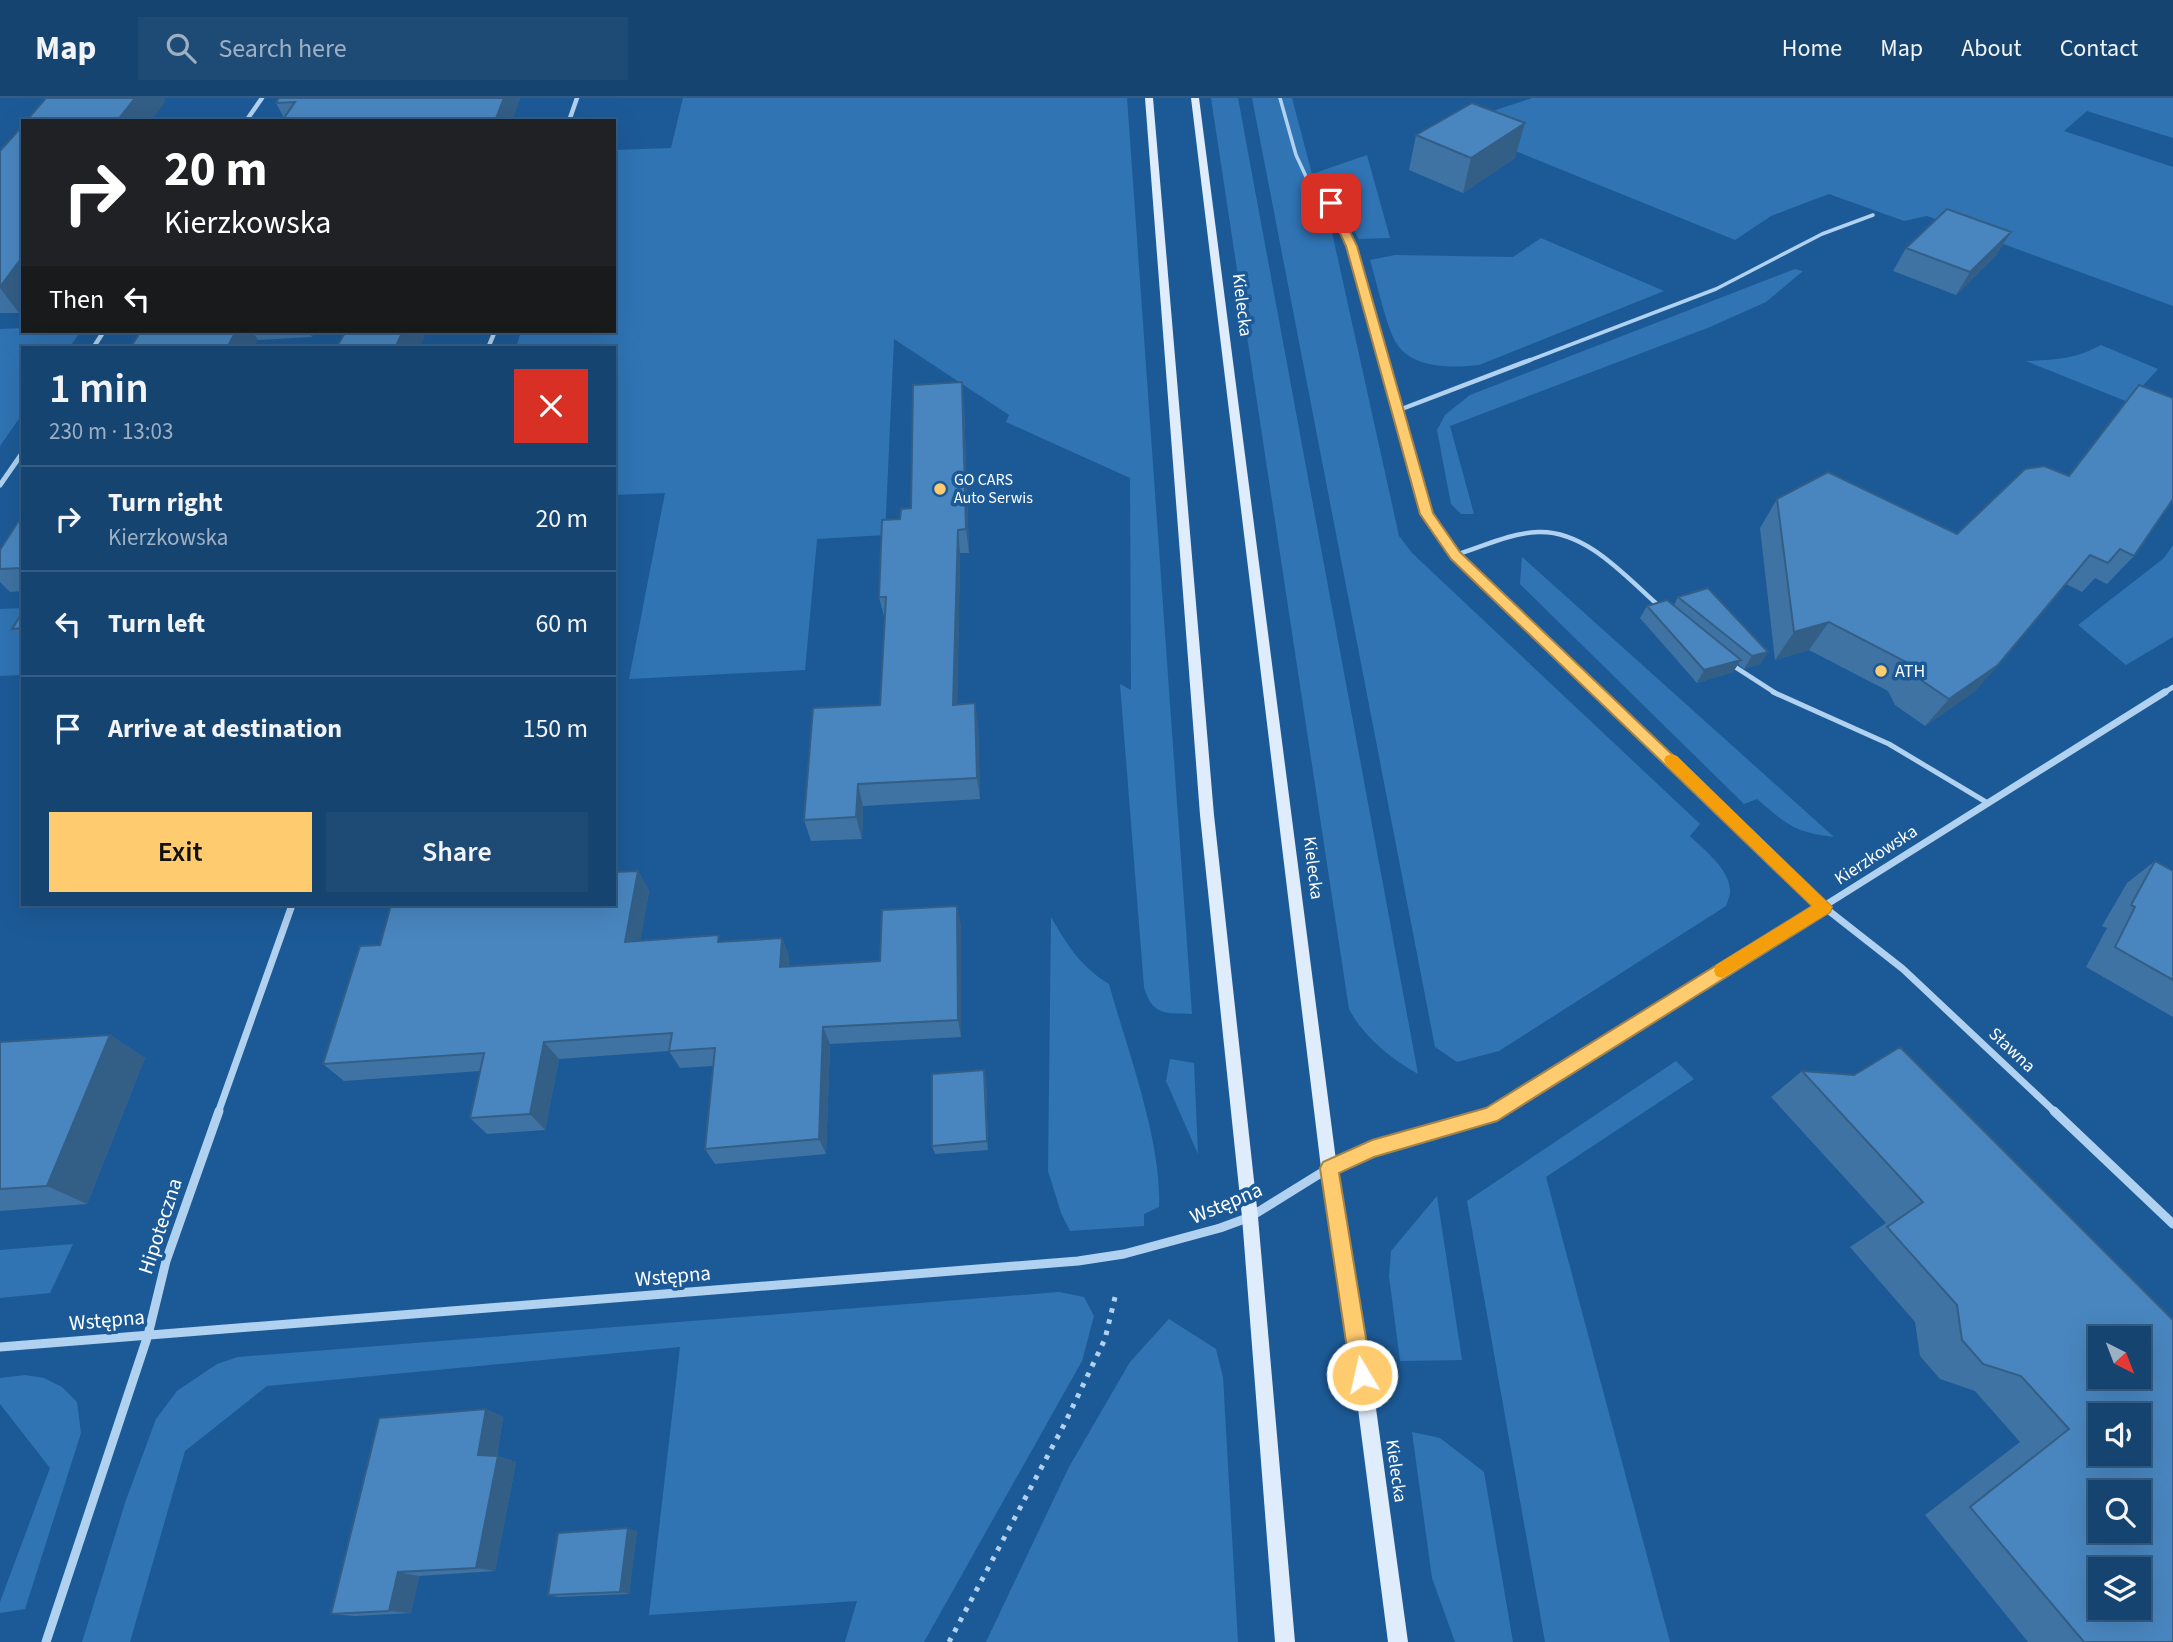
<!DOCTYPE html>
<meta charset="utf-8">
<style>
:root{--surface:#154471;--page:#1e4b76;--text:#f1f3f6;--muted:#9db0c3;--line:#345c84;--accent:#ffcb6f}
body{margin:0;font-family:"Source Sans 3",sans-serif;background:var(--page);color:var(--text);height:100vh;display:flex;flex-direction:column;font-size:26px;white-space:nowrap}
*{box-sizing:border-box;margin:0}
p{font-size:23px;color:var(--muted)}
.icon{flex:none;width:38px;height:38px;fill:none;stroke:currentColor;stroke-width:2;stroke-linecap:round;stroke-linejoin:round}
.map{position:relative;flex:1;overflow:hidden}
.sheet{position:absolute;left:21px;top:248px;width:595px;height:560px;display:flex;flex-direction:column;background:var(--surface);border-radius:0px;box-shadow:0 7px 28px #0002,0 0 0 2px var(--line)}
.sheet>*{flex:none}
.banner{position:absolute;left:21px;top:21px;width:595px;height:214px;border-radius:0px;box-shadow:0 7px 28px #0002,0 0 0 2px var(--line);background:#202124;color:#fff;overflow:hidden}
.needle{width:46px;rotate:138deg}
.tools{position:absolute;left:2088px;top:1228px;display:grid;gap:14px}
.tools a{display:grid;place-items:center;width:63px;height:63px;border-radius:0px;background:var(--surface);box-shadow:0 7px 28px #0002,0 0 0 2px var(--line);font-size:35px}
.pin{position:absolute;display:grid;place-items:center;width:60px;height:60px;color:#fff;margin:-30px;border-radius:14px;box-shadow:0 4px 10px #0006}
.me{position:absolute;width:77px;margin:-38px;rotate:351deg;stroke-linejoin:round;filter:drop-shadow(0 0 5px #0008)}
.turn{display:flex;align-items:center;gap:24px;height:147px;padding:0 28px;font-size:32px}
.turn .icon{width:91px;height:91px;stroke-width:2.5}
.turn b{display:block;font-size:49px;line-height:60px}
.then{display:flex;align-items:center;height:66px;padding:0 28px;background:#0003;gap:14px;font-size:26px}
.round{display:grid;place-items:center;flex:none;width:74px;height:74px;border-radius:0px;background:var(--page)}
.overview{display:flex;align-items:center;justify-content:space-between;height:119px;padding:0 28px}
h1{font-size:42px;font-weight:600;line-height:52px}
.button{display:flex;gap:14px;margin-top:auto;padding:14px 28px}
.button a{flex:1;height:80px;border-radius:0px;background:var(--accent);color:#111;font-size:28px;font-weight:600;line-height:80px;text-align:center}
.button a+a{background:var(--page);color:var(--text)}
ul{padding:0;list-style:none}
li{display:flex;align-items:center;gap:21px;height:105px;padding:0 28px;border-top:2px solid var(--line)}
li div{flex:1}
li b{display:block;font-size:26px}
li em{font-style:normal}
header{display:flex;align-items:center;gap:42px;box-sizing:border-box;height:98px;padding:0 35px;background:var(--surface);border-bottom:2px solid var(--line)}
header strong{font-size:33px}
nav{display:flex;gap:38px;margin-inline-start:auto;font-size:24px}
.search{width:490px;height:63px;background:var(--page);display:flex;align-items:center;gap:18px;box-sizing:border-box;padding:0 24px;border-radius:0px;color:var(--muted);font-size:26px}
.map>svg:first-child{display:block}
</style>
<header>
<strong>Map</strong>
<div class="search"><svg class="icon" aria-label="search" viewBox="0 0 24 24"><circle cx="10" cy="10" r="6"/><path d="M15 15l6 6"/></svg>Search here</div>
<nav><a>Home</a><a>Map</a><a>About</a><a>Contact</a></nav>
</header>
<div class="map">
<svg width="2173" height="1544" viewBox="0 0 2173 1544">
<rect width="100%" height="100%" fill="#1c5a97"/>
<path fill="#3074b4" d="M 683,0 L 1127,0 L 1192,916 C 1166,915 1152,918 1144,889 L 1120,586 L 1131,592 L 1130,380 L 1006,324 L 1009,317 L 894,241 L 885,437 L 817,441 L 805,572 L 629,581 L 665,395 L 614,397 L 614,250 L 516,250 L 521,233 L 614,233 L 614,52 L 671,50 Z
M 1211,0 L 1238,0 L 1418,976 C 1391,961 1363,938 1349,911 Z
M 1252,0 L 1292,0 L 1312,76 L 1367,57 L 1390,140 L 1359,141 C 1348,123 1337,96 1318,90 L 1326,107 L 1399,438 L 1412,455 L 1700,726 L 1690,738 C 1704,752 1729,770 1730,792 C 1731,796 1727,804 1726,808 L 1499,953 L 1457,964 L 1435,949 Z
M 1532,0 L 2173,0 L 2173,40 L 2087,13 L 2064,33 L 2173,69 L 2173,208 L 1927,118 L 1904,123 L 1829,96 L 1771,118 L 1735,142 L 1451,27 Z
M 1541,140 L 1664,193 L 1479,267 C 1454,270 1413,271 1397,246 C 1387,232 1376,181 1370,162 L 1395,157 L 1513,159 Z
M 1795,171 L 1803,173 L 1766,204 L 1710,229 L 1450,328 L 1474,416 L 1461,416 L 1451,406 L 1437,332 L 1445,317 L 1470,297 Z
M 23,230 L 23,233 L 81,233 L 69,250 L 23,250 L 23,315 L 0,348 L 0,231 Z
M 2101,247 L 2158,271 L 2128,304 L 2026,263 C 2054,262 2076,261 2101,247 Z
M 2173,447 L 2173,539 L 2126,567 L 2078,527 L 2164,460 Z
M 1522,459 L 1834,739 C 1793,734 1788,727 1757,701 L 1744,706 L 1520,486 Z
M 23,510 L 23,572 L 20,577 L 0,578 L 0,511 Z
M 1051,819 C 1067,847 1081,869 1109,886 C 1127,951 1162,1043 1159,1109 L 1144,1116 L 1144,1128 L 1070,1133 L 1061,1115 L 1048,1073 Z
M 1170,961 L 1194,965 L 1198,1056 L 1166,983 Z
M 1676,963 L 1694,981 L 1546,1079 L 1670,1544 L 1545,1544 L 1467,1103 Z
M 1437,1098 L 1462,1262 L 1400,1263 L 1389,1178 L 1391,1153 Z
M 73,1146 L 50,1195 L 0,1200 L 0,1152 Z
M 1059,1194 L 1084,1199 L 1094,1218 L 1082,1263 L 924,1544 L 845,1544 L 857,1503 L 649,1517 L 680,1249 L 267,1288 L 185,1353 L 130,1544 L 82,1544 L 126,1402 L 156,1321 L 177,1293 L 217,1266 L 238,1259 Z
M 1169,1221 L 1216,1251 L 1223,1279 L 1238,1544 L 986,1544 L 1069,1369 L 1130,1264 Z
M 25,1277 L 44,1280 L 62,1289 L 77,1304 L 81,1335 L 25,1511 L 0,1515 L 0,1504 L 50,1370 L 0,1306 L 0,1280 Z
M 1412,1334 L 1440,1340 L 1484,1374 L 1513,1544 L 1455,1544 L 1432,1480 Z"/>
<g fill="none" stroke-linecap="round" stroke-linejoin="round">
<path stroke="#b0d1f0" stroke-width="5" stroke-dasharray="4.5 7" stroke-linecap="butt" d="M 949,1544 L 1065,1325 L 1105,1241 L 1116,1195"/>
<path stroke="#b0d1f0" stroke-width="3.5" d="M 1280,0 L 1296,57 L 1310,87 L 1331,105 L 1351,148 L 1385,264
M 1525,264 L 1716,191 L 1822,136 L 1873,117"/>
<path stroke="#b0d1f0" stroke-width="4.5" d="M 1384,262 L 1399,312 L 1530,262
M 1399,312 L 1426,416 L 1455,457 L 1600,596
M 1455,457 C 1482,449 1510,435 1538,434 C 1586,432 1626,479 1659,508
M 1732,567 L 1777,596"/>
<path stroke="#b0d1f0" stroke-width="5" d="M 1599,594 L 1824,809
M 1773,594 L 1889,646 L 1986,704"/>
<path stroke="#b0d1f0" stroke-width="4.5" d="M 246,23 L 262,0
M 569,23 L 577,0
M 93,250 L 104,233
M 488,250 L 495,233"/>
<path stroke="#b0d1f0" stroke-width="5" d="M 0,387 L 23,354
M 2162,596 L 2173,589"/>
<path stroke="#b0d1f0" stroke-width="7" d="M 1824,809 L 1903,871 L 2056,1015
M 218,1015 L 292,807
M 1494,1015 L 2165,594"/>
<path stroke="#b0d1f0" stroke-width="9" d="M 2054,1013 L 2173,1126
M 0,1249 L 1078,1163 L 1124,1156 L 1220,1130 L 1250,1119 L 1329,1070 L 1372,1051 L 1497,1013
M 46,1544 L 148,1237 L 166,1163 L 219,1013"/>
<path fill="#deecfb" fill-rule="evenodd" d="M 1145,0 L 1153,0 L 1214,717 L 1258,1119 L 1295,1544 L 1275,1544 L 1242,1119 L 1200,717 Z
M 1191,0 L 1199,0 L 1337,1070 L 1375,1303 L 1408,1544 L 1388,1544 L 1357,1303 L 1321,1070 Z"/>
</g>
<path fill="#3f73a4" d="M 279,0 L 520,0 L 512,23 L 282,23 L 284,20 L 276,5 Z
M 1416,37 L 1515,60 L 1463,95 L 1409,72 Z
M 0,53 L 19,215 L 0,215 Z
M 2011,134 L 1996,157 L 1956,197 L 1893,173 L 1906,150 Z
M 141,233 L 315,233 L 312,239 L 258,242 Z
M 2139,287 L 2134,458 L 2107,486 L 2095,480 L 2082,494 L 2066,486 L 1998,567 L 1974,594 L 1925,628 L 1895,607 L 1888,593 L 1809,552 L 1775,562 L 1760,430 L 1777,401 L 1957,436 L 2068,378 Z
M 964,308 L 969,455 L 960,455 L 957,606 L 975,605 L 978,628 L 980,701 L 863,708 L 862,741 L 811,743 L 804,722 L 880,607 L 885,522 L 879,499 L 911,410 Z
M 23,416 L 23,493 L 10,494 L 0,484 L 0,452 Z
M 1678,499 L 1768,554 L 1760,566 L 1744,571 L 1738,566 L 1733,574 L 1697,585 L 1640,520 L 1647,508 L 1674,507 Z
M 23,513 L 23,541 L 12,531 Z
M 2155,763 L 2173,773 L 2173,919 L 2086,869 L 2107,830 L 2102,828 L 2127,785 Z
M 638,773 L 649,793 L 640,843 L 722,844 L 782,840 L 789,858 L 789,869 L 880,863 L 961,827 L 961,939 L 830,946 L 826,1056 L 715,1066 L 705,1051 L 713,968 L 680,970 L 669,953 L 559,961 L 545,1032 L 487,1036 L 470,1020 L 480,973 L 344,983 L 323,966 L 380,847 Z
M 110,937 L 145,960 L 87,1106 L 0,1113 L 0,944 Z
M 1900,949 L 2173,1544 L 2028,1544 L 1925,1417 L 2020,1344 L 1975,1293 L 1940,1281 L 1920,1258 L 1915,1224 L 1850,1149 L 1886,1125 L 1771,999 L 1802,973 L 1854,977 Z
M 984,972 L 986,981 L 988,1052 L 935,1056 L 932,1048 Z
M 486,1311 L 503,1319 L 497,1358 L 516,1364 L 495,1473 L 419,1478 L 411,1515 L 355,1518 L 331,1516 Z
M 637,1433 L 629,1496 L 558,1499 L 548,1497 Z"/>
<path fill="#335e86" d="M 135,0 L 164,0 L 166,3 L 151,23 L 117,23 Z
M 504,0 L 520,0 L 512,23 L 495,23 Z
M 1525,25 L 1515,60 L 1463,95 L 1471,60 Z
M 2011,134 L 1996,157 L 1956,197 L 1970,174 Z
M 23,158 L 23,210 L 19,215 L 0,190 L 0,189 Z
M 236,233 L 252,233 L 258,242 L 253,250 L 227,250 Z
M 308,233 L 315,233 L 312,239 Z
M 403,233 L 427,233 L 420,250 L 395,250 Z
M 962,284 L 964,308 L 969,455 L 966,431 Z
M 958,432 L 960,455 L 957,629 L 953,607 Z
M 1829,524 L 1809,552 L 1775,562 L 1794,534 Z
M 1768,554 L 1760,566 L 1744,571 L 1752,558 Z
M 1741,562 L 1733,574 L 1697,585 L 1704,572 Z
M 1998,567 L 1974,594 L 1925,628 L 1949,601 Z
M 975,605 L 978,628 L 980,701 L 977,680 Z
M 858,686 L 863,708 L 862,741 L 856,719 Z
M 638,773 L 649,793 L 637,863 L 625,844 Z
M 957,808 L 961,827 L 961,939 L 958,922 Z
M 782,840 L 789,858 L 788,888 L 780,869 Z
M 823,929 L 830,946 L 826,1056 L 819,1041 Z
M 110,937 L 145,960 L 87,1106 L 47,1088 Z
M 544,944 L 559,961 L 545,1032 L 530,1016 Z
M 984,972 L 986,981 L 988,1052 L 987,1043 Z
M 486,1311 L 503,1319 L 496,1364 L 478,1357 Z
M 498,1358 L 516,1364 L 495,1473 L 476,1470 Z
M 628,1430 L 637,1433 L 629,1496 L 620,1494 Z
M 398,1474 L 419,1478 L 411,1515 L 389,1513 Z"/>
<path fill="#4986bf" stroke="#335e86" stroke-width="2" fill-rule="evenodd" d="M 46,0 L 135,0 L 117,23 L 26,23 Z
M 279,0 L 504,0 L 495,23 L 282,23 L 295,4 L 276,5 Z
M 1472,5 L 1525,25 L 1471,60 L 1416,37 Z
M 23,27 L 23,158 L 0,189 L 0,53 Z
M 1947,111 L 2011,134 L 1970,174 L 1906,150 Z
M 141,233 L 236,233 L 227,250 L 130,250 Z
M 346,233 L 403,233 L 395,250 L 336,250 Z
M 962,284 L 966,431 L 958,432 L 953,607 L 975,605 L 977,680 L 858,686 L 856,719 L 804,722 L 813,610 L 880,607 L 886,499 L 879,499 L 882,422 L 900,421 L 901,411 L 911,410 L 913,287 Z
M 2139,287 L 2173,300 L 2173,401 L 2134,458 L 2120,451 L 2108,465 L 2090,457 L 1998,567 L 1949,601 L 1918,580 L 1910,566 L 1829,524 L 1794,534 L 1777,401 L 1828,374 L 1957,436 L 2025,371 L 2044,368 L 2069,378 Z
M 23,416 L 23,470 L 0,471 L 0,452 Z
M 1708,490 L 1768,554 L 1752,558 L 1678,499 Z
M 1667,502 L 1741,562 L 1704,572 L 1647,508 Z
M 23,513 L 23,530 L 12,531 Z
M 2155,763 L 2173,773 L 2173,882 L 2115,849 L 2135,809 L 2131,807 Z
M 638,773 L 625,844 L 719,837 L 718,844 L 782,840 L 780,869 L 880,863 L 882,812 L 957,808 L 958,922 L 823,929 L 819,1041 L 705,1051 L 715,950 L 669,953 L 672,935 L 544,944 L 530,1016 L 470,1020 L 484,955 L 323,966 L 360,848 L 380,847 L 391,807 L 614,807 L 614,774 Z
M 110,937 L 47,1088 L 0,1091 L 0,944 Z
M 1900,949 L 2173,1222 L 2173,1544 L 2084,1544 L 1970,1409 L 2069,1331 L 2021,1278 L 1983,1266 L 1962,1242 L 1957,1207 L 1887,1129 L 1923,1104 L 1802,973 L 1854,977 ZM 2100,1241 L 2138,1241 L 2138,1279 L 2100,1279 ZM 2100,1318 L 2138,1318 L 2138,1356 L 2100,1356 ZM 2100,1395 L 2138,1395 L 2138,1433 L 2100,1433 ZM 2100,1472 L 2138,1472 L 2138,1510 L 2100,1510 Z
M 984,972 L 987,1043 L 932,1048 L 932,976 Z
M 486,1311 L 478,1357 L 498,1358 L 476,1470 L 398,1474 L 389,1513 L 331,1516 L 379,1320 Z
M 628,1430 L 620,1494 L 548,1497 L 558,1435 Z"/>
<path fill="#ffcb6f" stroke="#a68448" stroke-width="2" d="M 1328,103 L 1336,105 L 1357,148 L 1433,415 L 1460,454 L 1832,809 L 1830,814 L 1497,1023 L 1374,1059 L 1339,1075 L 1372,1277 L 1369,1284 L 1362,1287 L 1354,1284 L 1351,1277 L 1320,1070 L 1323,1064 L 1372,1042 L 1486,1010 L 1812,808 L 1451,461 L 1420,416 L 1346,148 L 1326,105 Z"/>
<path fill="#f59e0b" d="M 1672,656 L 1677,658 L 1832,809 L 1830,814 L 1722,880 L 1716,878 L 1714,873 L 1716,867 L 1812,808 L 1666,666 L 1664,662 L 1666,658 Z"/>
<g fill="#ffcb6f" stroke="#1c5a97" stroke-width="2.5">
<circle cx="940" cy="391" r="7"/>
<circle cx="1881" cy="573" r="7"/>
</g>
<g text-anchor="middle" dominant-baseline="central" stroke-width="7" stroke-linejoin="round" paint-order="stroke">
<g font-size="16" fill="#fff" stroke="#1c5a97" text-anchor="start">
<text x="954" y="382">GO CARS<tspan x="954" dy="18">Auto Serwis</tspan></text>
</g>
<g font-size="18" fill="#fff" stroke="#1c5a97">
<text transform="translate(1242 207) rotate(83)">Kielecka</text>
<text transform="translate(1876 757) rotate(-33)">Kierzkowska</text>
<text transform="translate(1313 770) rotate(83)">Kielecka</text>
<text transform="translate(2012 952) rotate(43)">Sławna</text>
<text transform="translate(1396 1373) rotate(82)">Kielecka</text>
</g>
<g font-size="18" fill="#fff" stroke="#1c5a97" text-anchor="start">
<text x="1895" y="573">ATH</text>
</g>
<g font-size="21" fill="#fff" stroke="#1c5a97">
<text transform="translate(1226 1105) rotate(-23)">Wstępna</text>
<text transform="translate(160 1128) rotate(-72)">Hipoteczna</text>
<text transform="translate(673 1178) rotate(-5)">Wstępna</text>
<text transform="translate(107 1222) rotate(-5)">Wstępna</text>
</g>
</g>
</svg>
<div class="tools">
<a><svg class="needle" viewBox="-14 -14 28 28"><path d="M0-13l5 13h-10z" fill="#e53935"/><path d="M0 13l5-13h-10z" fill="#9db0c3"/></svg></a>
<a><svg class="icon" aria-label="sound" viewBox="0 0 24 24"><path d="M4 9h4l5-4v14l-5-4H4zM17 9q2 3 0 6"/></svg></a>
<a><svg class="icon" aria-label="search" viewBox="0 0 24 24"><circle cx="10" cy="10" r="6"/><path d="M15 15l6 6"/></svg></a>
<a><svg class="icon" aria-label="layers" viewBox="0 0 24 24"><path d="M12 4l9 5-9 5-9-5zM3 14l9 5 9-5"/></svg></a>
</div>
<div class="pin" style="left:1331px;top:105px;background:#d93025"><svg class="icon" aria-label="arrive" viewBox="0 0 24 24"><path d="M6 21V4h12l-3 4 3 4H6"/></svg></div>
<svg class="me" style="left:1362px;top:1277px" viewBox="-20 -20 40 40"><circle r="17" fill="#ffcb6f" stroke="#fff" stroke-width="3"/><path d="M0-11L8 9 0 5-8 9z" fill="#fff"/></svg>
<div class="banner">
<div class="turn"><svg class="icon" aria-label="right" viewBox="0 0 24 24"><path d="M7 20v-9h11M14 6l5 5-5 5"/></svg><div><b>20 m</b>Kierzkowska</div></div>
<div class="then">Then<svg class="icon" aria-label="left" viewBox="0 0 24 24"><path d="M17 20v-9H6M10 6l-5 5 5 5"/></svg></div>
</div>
<section class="sheet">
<div class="overview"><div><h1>1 min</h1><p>230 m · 13:03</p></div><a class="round" style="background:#d93025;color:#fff"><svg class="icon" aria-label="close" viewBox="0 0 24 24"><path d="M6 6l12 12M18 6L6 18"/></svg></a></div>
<ul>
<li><svg class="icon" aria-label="right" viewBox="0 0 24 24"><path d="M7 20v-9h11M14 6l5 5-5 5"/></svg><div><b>Turn right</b><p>Kierzkowska</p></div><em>20 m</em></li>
<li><svg class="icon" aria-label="left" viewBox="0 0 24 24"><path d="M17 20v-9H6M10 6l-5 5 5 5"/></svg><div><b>Turn left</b></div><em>60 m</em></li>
<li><svg class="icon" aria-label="arrive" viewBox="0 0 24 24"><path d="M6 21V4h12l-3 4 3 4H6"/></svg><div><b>Arrive at destination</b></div><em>150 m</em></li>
</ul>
<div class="button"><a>Exit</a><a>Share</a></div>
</section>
</div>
